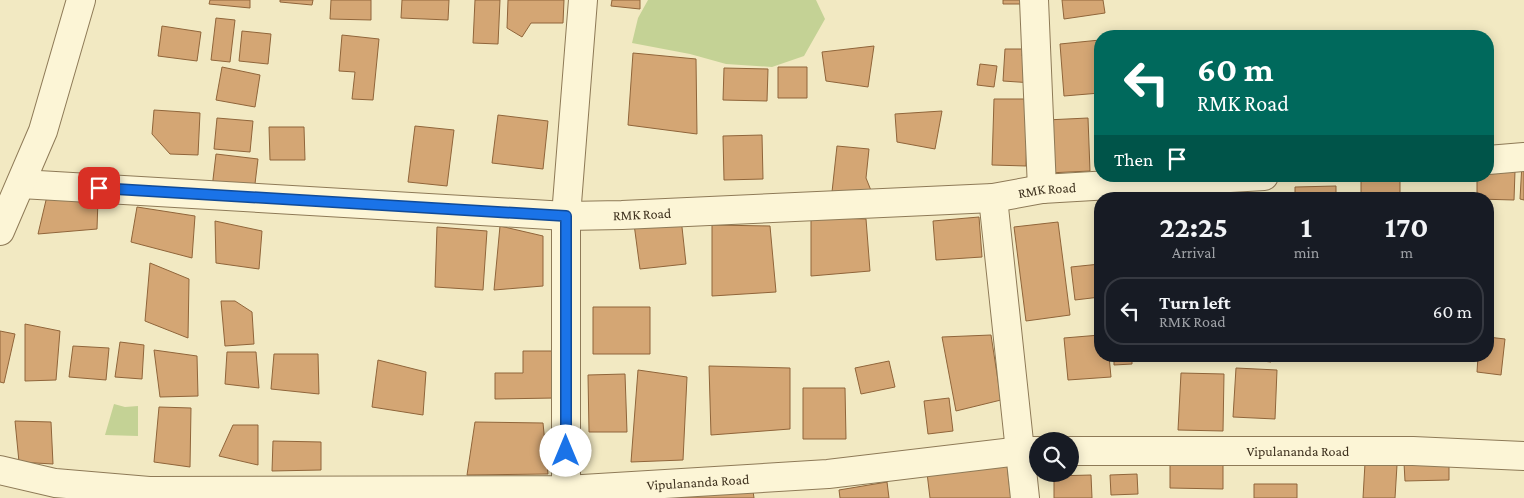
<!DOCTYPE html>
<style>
:root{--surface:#171b24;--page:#242831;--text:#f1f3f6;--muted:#9ea1a6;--line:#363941}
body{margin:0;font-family:"Crimson Pro",serif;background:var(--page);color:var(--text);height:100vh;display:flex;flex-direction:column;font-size:19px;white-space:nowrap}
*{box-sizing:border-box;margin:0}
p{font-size:16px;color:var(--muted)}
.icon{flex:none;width:28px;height:28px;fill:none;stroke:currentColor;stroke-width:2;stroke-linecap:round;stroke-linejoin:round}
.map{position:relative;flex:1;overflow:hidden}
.panel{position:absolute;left:1094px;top:192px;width:400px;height:170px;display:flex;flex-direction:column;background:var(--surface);border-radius:20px;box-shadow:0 2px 12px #0003}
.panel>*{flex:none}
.banner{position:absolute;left:1094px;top:30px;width:400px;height:152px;border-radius:20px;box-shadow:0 2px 12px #0003;background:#00695c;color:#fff;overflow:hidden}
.controls{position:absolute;left:1029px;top:432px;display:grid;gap:10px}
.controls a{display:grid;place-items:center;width:50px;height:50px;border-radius:50%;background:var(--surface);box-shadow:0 2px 12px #0003;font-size:25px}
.pin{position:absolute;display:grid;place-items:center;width:42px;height:42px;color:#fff;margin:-21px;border-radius:10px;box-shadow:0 2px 8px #0006}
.me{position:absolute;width:55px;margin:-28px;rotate:0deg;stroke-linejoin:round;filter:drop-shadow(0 0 4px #0008)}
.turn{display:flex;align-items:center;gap:18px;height:105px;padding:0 20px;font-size:22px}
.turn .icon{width:65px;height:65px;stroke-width:2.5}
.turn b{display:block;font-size:35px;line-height:42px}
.then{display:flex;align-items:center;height:48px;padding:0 20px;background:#0003;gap:10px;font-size:19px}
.eta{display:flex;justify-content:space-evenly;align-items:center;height:85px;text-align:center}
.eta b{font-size:30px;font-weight:700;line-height:35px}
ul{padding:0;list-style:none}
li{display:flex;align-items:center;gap:15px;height:68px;margin:0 10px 8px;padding:0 10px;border:2px solid var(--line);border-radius:20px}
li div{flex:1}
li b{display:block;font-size:19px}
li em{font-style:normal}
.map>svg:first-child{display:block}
</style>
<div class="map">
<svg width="1524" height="498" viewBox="0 0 1524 498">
<rect width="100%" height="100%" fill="#f2e9c2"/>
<path fill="#c4d295" d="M 648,0 L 816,0 L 825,19 L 804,56 L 772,67 L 726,64 L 690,54 L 632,43 L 638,18 Z
M 114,404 L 125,407 L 138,406 L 138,436 L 105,435 Z"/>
<path fill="#d4a674" stroke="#90653a" d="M 210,0 L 250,0 L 250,8 L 209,4 Z
M 280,0 L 313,0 L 312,5 L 280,2 Z
M 331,0 L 371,0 L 371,20 L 330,19 Z
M 402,0 L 449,0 L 448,20 L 401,18 Z
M 475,0 L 500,0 L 498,44 L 473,43 Z
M 508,0 L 564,0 L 563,23 L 531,23 L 522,37 L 507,28 Z
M 612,0 L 640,0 L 640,9 L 611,6 Z
M 1003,0 L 1025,0 L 1025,4 L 1003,4 Z
M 1062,0 L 1103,0 L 1105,13 L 1064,19 Z
M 216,18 L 235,20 L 230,62 L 211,60 Z
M 162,26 L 201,32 L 197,61 L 158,56 Z
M 242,31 L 271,34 L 268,64 L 239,61 Z
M 342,35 L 379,39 L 373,100 L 352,99 L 355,72 L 339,71 Z
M 1100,40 L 1100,93 L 1064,96 L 1060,44 Z
M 874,46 L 868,87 L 826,81 L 822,52 Z
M 1005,49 L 1023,49 L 1022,56 L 1034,56 L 1033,83 L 1003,81 Z
M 633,53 L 696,59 L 697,134 L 628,125 Z
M 980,64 L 997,66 L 994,87 L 977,85 Z
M 222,67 L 260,75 L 255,107 L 216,100 Z
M 778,67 L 807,67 L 807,98 L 778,98 Z
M 724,68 L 768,69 L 767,101 L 723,100 Z
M 994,99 L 1028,99 L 1026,166 L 992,165 Z
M 154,110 L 200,113 L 198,155 L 170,154 L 152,134 Z
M 942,111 L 935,149 L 897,142 L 895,114 Z
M 498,115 L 548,121 L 543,169 L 492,163 Z
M 217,118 L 253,121 L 250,152 L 214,149 Z
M 1088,118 L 1090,171 L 1048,173 L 1046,120 Z
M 415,126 L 454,130 L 447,186 L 408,182 Z
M 269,127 L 304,127 L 305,160 L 270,160 Z
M 762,135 L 763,179 L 724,180 L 723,136 Z
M 837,146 L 869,149 L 866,178 L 872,193 L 832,192 Z
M 216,154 L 258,159 L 254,192 L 212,188 Z
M 1522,163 L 1524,163 L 1524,200 L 1520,199 Z
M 1488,171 L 1515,171 L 1514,200 L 1477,199 L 1477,176 L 1488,176 Z
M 1400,179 L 1400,199 L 1361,199 L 1361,180 Z
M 1336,186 L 1336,199 L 1295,199 L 1295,187 Z
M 47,196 L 98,199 L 97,229 L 38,234 Z
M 137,207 L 195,216 L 192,258 L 131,242 Z
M 811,217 L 866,219 L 870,271 L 811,276 Z
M 979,217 L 982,257 L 936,260 L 933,221 Z
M 681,218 L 686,264 L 640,269 L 634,224 Z
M 215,221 L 262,231 L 259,269 L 216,263 Z
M 1058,222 L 1070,315 L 1026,321 L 1014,227 Z
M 712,225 L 770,226 L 776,292 L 712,296 Z
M 500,226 L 543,236 L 543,286 L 494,290 Z
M 437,227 L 487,231 L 483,290 L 435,287 Z
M 150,263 L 189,279 L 188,338 L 145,321 Z
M 1100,264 L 1100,297 L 1075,300 L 1071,267 Z
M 221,301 L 235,301 L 252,312 L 254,344 L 225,346 Z
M 593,307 L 650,307 L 650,354 L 593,354 Z
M 25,324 L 60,331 L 56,380 L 25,381 Z
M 0,331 L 15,334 L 4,383 L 0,382 Z
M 991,335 L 1001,400 L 956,411 L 942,337 Z
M 1100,335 L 1100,356 L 1109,356 L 1111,377 L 1068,380 L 1064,338 Z
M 1488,337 L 1505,339 L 1501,375 L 1477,372 L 1478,356 L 1488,356 Z
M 120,342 L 144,345 L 142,379 L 115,377 Z
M 73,346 L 109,348 L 106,380 L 69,377 Z
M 154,350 L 197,356 L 198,396 L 160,397 Z
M 523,351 L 554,351 L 555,398 L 495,399 L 495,373 L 523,373 Z
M 227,352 L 256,352 L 259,388 L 225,384 Z
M 274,354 L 318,354 L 319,394 L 271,389 Z
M 1114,356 L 1132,356 L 1132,364 L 1114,365 Z
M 1254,356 L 1271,356 L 1271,362 L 1253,360 Z
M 378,360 L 426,372 L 423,415 L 372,407 Z
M 889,361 L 895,387 L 861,394 L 855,368 Z
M 709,366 L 790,368 L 790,429 L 711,435 Z
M 1236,368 L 1277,370 L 1275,419 L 1233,417 Z
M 638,370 L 687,377 L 683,460 L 631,462 Z
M 1181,373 L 1224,374 L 1223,431 L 1178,430 Z
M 625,374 L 627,432 L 589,432 L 588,375 Z
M 803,388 L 845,388 L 846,439 L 803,439 Z
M 949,398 L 953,431 L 928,434 L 924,401 Z
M 159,407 L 191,408 L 190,467 L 154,462 Z
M 15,421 L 51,422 L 53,464 L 19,462 Z
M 475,422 L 543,423 L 548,474 L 467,475 Z
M 233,425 L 258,425 L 258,465 L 219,456 Z
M 273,441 L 321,442 L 321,470 L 272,471 Z
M 1449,462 L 1449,480 L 1405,481 L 1404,463 Z
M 1365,463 L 1397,465 L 1395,498 L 1363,498 Z
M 1170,464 L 1223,465 L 1223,489 L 1170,488 Z
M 1007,465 L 1011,498 L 930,498 L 927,473 Z
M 1137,474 L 1138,494 L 1111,495 L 1110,475 Z
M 1091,475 L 1092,498 L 1054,498 L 1054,476 Z
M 887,482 L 889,498 L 840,498 L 839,490 Z
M 1254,484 L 1297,484 L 1297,498 L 1254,498 Z
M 753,491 L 754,498 L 649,498 Z"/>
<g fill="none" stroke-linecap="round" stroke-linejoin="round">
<g stroke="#8e7a57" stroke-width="30">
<g id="minor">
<path d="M 1034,0 L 1042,189"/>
<path d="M 1488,160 L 1524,157"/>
<path id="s1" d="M 21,184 L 566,216 L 622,215 L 993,198 L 1042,189 L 1264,176"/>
<path d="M 993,198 L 1025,498"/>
<path d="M 0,231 L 43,131 L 81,0"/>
<path id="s2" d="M 1070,451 L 1413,451 L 1524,456"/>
<path id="s3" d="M 0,470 L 55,483 L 149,491 L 566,490 L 828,474 L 1020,451 L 1038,451"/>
<path d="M 566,498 L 566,216 L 583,0"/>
</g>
</g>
<use href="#minor" stroke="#fcf5d6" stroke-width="28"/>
</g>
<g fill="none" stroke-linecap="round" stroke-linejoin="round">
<g stroke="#114b97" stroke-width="12">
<path id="route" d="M 99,188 L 566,216 L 566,451"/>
</g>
<use href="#route" stroke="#1a73e8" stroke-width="9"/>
</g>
<g text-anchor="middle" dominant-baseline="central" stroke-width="4" stroke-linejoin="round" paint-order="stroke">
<g font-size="14" fill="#3d301d" stroke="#f9f2d3">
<text stroke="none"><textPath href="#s1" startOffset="1028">RMK Road</textPath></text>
<text stroke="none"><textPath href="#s1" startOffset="622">RMK Road</textPath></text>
<text stroke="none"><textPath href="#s2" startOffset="228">Vipulananda Road</textPath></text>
<text stroke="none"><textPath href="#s3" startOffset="700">Vipulananda Road</textPath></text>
</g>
</g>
</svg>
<div class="controls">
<a><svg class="icon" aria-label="search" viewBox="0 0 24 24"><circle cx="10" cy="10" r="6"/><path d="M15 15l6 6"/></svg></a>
</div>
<div class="pin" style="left:99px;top:188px;background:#d93025"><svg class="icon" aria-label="arrive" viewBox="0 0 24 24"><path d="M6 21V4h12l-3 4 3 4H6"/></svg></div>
<svg class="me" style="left:566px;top:451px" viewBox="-20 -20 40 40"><circle r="19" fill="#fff"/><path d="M0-13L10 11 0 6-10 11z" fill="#1a73e8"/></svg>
<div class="banner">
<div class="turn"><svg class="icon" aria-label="left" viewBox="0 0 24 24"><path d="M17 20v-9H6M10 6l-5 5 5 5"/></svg><div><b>60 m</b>RMK Road</div></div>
<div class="then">Then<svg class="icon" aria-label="arrive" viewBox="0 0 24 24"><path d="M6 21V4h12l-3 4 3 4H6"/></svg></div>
</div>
<section class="panel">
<div class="eta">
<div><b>22:25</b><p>Arrival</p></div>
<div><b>1</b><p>min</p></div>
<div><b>170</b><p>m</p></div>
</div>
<ul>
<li><svg class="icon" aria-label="left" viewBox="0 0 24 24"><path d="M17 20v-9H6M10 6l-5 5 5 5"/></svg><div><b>Turn left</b><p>RMK Road</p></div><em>60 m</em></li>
</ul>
</section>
</div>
